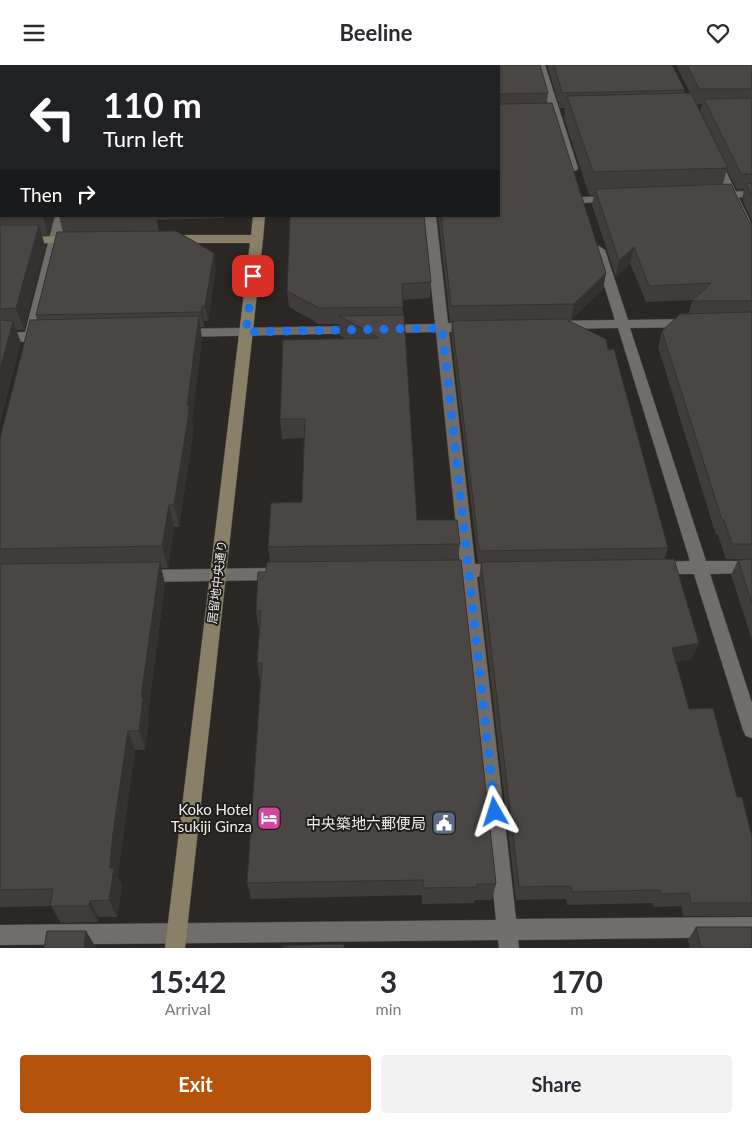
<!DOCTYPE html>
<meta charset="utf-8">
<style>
:root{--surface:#fff;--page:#f2f2f3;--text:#2b2b33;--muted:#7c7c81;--accent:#b45309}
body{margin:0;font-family:Lato,"Noto Sans JP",sans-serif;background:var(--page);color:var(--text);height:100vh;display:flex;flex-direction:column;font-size:19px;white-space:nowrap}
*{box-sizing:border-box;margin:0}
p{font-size:16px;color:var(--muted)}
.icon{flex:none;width:28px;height:28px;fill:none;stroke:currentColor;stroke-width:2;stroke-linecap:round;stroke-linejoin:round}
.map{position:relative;height:883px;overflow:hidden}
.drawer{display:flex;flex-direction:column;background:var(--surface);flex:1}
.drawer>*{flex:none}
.hud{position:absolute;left:0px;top:0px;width:500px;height:152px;box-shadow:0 1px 4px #0004;background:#202124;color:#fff;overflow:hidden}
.pin{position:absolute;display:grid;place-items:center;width:42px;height:42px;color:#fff;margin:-21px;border-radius:10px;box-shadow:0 2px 8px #0006}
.me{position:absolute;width:55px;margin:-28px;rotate:354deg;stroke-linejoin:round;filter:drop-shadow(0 0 4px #0008)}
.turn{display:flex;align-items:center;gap:18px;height:105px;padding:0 20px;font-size:22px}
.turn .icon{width:65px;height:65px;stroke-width:2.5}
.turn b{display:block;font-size:35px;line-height:42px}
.then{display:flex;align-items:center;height:48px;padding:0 20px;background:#0003;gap:10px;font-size:19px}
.eta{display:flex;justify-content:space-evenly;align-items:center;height:85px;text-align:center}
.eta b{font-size:30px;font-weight:700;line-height:35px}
.primary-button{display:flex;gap:10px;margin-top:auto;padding:10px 20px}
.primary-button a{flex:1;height:58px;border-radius:5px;background:var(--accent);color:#fff;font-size:20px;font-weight:700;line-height:58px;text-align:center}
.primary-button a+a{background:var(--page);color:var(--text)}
header{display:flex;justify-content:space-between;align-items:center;height:65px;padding:0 20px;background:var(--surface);font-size:22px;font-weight:700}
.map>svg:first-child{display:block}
</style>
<header><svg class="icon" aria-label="menu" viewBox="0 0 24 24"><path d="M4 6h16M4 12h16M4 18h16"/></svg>Beeline<svg class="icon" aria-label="heart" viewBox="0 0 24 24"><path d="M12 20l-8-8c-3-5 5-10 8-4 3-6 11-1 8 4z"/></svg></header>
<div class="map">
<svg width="752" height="883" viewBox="0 0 752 883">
<rect width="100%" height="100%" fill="#2a2725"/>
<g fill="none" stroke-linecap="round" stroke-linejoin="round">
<g stroke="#484543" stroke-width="1">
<path id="lane" d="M 752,126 L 752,132 L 717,133 L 711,130 L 717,127 Z
M 614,131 L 618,132 L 620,134 L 618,136 L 583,138 L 577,135 L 583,132 Z"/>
</g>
<g stroke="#484543" stroke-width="1">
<path id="street" d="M 535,0 L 545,0 L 578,103 L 577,105 L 573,106 L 568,103 Z
M 716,93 L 721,96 L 752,160 L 752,175 L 746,172 L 711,96 Z
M 55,151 L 67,151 L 38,267 L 51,268 L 52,271 L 51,274 L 30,277 L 0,276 L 0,268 L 25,267 Z
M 424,151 L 436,151 L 448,258 L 471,258 L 477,262 L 471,266 L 449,267 L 475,499 L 501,499 L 507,501 L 509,505 L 507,509 L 477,512 L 516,854 L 752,852 L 752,872 L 518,875 L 519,883 L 499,883 L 498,875 L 0,880 L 0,860 L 496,855 L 461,512 L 438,510 L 436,506 L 438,502 L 460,499 L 436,267 L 386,268 L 380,264 L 386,260 L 435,259 Z
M 599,181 L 605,185 L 628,255 L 691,254 L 697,258 L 691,262 L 630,263 L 706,496 L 752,496 L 752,508 L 710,509 L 752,638 L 752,673 L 746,671 L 743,665 L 694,509 L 656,509 L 650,507 L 648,503 L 650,499 L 656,497 L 690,496 L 618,263 L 556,264 L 550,260 L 556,256 L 615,255 L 593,185 Z
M 361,261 L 367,265 L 366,268 L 181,272 L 175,268 L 181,264 Z
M 278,503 L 284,505 L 286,509 L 284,513 L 278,515 L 144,517 L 138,515 L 136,511 L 138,507 L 144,505 Z"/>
</g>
<g stroke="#484543" stroke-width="1">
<path id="secondary" d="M 273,0 L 283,0 L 283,1 L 273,1 Z
M 253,151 L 265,151 L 263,174 L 185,883 L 165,883 L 250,178 L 171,178 L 165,174 L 171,170 L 251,170 Z
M 76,171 L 82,175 L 80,177 L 0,180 L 0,172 Z"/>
</g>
<use href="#lane" fill="#716d6b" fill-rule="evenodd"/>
<use href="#street" fill="#716d6b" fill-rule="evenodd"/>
<use href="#secondary" fill="#8a7f67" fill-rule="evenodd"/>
</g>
<path fill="#403c3a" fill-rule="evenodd" d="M 0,0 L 242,0 L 242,1 L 1,1 L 1,151 L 54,151 L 48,170 L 42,170 L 45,182 L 24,265 L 16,265 L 21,278 L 0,358 Z
M 547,0 L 672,0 L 685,25 L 684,28 L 690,28 L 676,0 L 752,0 L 752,156 L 742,134 L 744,124 L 737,125 L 727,105 L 723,119 L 749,157 L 752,158 L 752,494 L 726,494 L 718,470 L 716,470 L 658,282 L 662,266 L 689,248 L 692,236 L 694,235 L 646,237 L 630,198 L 616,212 L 592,140 L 594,130 L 589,130 L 564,53 L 565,43 L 560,43 ZM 696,39 L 702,39 L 700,47 Z
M 499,1 L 548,28 L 547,38 L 606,208 L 603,224 L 571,255 L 566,255 L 668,483 L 664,495 L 692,594 L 676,597 L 689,644 L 737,732 L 752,772 L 752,851 L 683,851 L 681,841 L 653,842 L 653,838 L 567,840 L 566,834 L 516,835 L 479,514 L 481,498 L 478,498 L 451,269 L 452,257 L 450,257 L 438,151 L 499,151 Z
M 59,151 L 225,151 L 225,153 L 157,155 L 159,166 L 216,203 L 208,256 L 204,256 L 204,262 L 200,262 L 202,274 L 192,355 L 193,363 L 192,375 L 179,462 L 174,462 L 168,503 L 161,503 L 165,519 L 148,648 L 149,652 L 145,685 L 135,685 L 121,786 L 118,812 L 122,820 L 117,852 L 99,852 L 98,857 L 61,858 L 51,841 L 0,842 L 0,373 L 37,254 L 36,250 L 63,167 Z
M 431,217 L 430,233 L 403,235 L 403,250 L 417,455 L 460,479 L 458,495 L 496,819 L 492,835 L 475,835 L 474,838 L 422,839 L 422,830 L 251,834 L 247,818 L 260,617 L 257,598 L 259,566 L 256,546 L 266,507 L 270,497 L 268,482 L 302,437 L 304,373 L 282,374 L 280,354 L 345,273 L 340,271 L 339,259 L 319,259 L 289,242 L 287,226 Z
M 752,494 L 752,575 L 731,510 L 738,495 Z
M 696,862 L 752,883 L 690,883 L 688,875 Z"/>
<path fill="#343130" d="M 43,151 L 54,151 L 48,170 Z
M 39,160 L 45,182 L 24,265 L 16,243 Z
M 634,182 L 630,198 L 616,212 L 619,196 Z
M 214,188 L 216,203 L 208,256 L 205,241 Z
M 606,208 L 603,224 L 571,255 L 574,239 Z
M 202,241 L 204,256 L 204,262 L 201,247 Z
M 199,251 L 202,274 L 192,355 L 193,363 L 192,375 L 179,462 L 174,440 Z
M 13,256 L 21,278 L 0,358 L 0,305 Z
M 169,440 L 174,462 L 168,503 L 162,481 Z
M 160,497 L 165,519 L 148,648 L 149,652 L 145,685 L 139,666 L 141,632 Z
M 699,578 L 692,594 L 666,599 L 672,583 Z
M 128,666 L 135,685 L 121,786 L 118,812 L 122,820 L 117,852 L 109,835 L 110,803 L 113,768 Z
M 90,836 L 99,852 L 98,857 L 89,841 Z
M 86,866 L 95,881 L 95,883 L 84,883 Z"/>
<path fill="#4a4644" stroke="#343130" d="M 0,0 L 239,0 L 239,1 L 1,1 L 1,148 L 0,148 Z
M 298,0 L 540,0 L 548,28 L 500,29 L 499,36 L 499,1 L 298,1 Z
M 554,0 L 672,0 L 685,25 L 562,28 Z
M 687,0 L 752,0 L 752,24 L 699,24 Z
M 691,28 L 728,103 L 593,107 L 567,31 Z
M 752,33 L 752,109 L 741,109 L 704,34 Z
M 499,37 L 500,39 L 552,38 L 606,208 L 574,239 L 451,241 L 441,151 L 499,151 Z
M 752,118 L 752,130 L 746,119 Z
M 731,119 L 749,157 L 752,158 L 752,236 L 692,236 L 711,218 L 649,221 L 634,182 L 619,196 L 595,124 Z
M 290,151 L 424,151 L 431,217 L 402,219 L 403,242 L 319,243 L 287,226 Z
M 0,160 L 39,160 L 16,243 L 0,244 Z
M 176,166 L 214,188 L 205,241 L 202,241 L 201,247 L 36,250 L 57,167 Z
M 752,247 L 752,479 L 732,479 L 724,455 L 722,455 L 662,266 L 680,249 Z
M 404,250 L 417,455 L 457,455 L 460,479 L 268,482 L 271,438 L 302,437 L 305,354 L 280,354 L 283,275 L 379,273 L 339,251 Z
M 199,251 L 187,340 L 189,340 L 188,353 L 174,440 L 169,440 L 162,481 L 0,484 L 0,373 L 30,255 Z
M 565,254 L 606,274 L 608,285 L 614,284 L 668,483 L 479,486 L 452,256 Z
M 0,255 L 13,256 L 0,305 Z
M 674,494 L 699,578 L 672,583 L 689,644 L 713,643 L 737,732 L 742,732 L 752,772 L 752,838 L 691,838 L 689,828 L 660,829 L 660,825 L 572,827 L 571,821 L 519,822 L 481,497 Z
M 752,494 L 752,538 L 738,495 Z
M 461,495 L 496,819 L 477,819 L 477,822 L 423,823 L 423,815 L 247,818 L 262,598 L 257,598 L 261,546 L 256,546 L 258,507 L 266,507 L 267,497 Z
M 160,497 L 141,632 L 143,632 L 139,666 L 128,666 L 113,768 L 110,803 L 114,803 L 109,835 L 90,836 L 89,841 L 50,841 L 53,824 L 0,825 L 0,499 Z
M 696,862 L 752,862 L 752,883 L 701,883 Z
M 47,866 L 86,866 L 84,883 L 44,883 Z
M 344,879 L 344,883 L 283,883 L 283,881 Z"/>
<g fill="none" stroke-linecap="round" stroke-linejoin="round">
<path stroke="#1a73e8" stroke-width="9" stroke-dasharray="0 16.2" d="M 253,211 L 246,267 L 442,263 L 495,747"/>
</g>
<defs>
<g id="hotel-square" transform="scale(1.25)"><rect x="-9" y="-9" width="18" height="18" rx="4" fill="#d1479c" stroke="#201d1b"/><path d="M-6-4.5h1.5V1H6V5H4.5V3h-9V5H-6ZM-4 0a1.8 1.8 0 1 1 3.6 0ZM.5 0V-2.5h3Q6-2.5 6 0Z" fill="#fff"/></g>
<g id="civic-square" transform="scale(1.25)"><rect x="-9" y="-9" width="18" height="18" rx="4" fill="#5c6f8a" stroke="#201d1b"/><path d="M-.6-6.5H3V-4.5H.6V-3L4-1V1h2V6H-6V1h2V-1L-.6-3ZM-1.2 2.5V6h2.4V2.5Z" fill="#fff"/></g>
</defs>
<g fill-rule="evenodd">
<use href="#hotel-square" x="269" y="753"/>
<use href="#civic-square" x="444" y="758"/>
</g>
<g text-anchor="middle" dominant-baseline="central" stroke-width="4" stroke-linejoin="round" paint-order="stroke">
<g font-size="12" fill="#efedec" stroke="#201d1b">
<text transform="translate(217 517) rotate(-83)">居留地中央通り</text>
</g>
<g font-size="15" fill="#efedec" stroke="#201d1b" text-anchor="end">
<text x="252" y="744">Koko Hotel<tspan x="252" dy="17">Tsukiji Ginza</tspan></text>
<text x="426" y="758">中央築地六郵便局</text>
</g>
</g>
</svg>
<div class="pin" style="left:253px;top:211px;background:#d93025"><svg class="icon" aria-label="arrive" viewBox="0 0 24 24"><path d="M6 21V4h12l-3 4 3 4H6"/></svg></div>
<svg class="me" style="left:495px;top:747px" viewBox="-20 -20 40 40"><path d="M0-17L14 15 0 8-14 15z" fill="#1a73e8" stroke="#fff" stroke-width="4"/></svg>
<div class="hud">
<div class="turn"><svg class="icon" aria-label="left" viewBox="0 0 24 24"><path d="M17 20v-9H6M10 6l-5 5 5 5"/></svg><div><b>110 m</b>Turn left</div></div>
<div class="then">Then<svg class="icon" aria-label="right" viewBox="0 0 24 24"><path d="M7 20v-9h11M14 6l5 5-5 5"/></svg></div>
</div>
</div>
<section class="drawer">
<div class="eta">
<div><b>15:42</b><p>Arrival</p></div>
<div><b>3</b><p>min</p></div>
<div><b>170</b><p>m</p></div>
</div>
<div class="primary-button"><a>Exit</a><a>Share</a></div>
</section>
